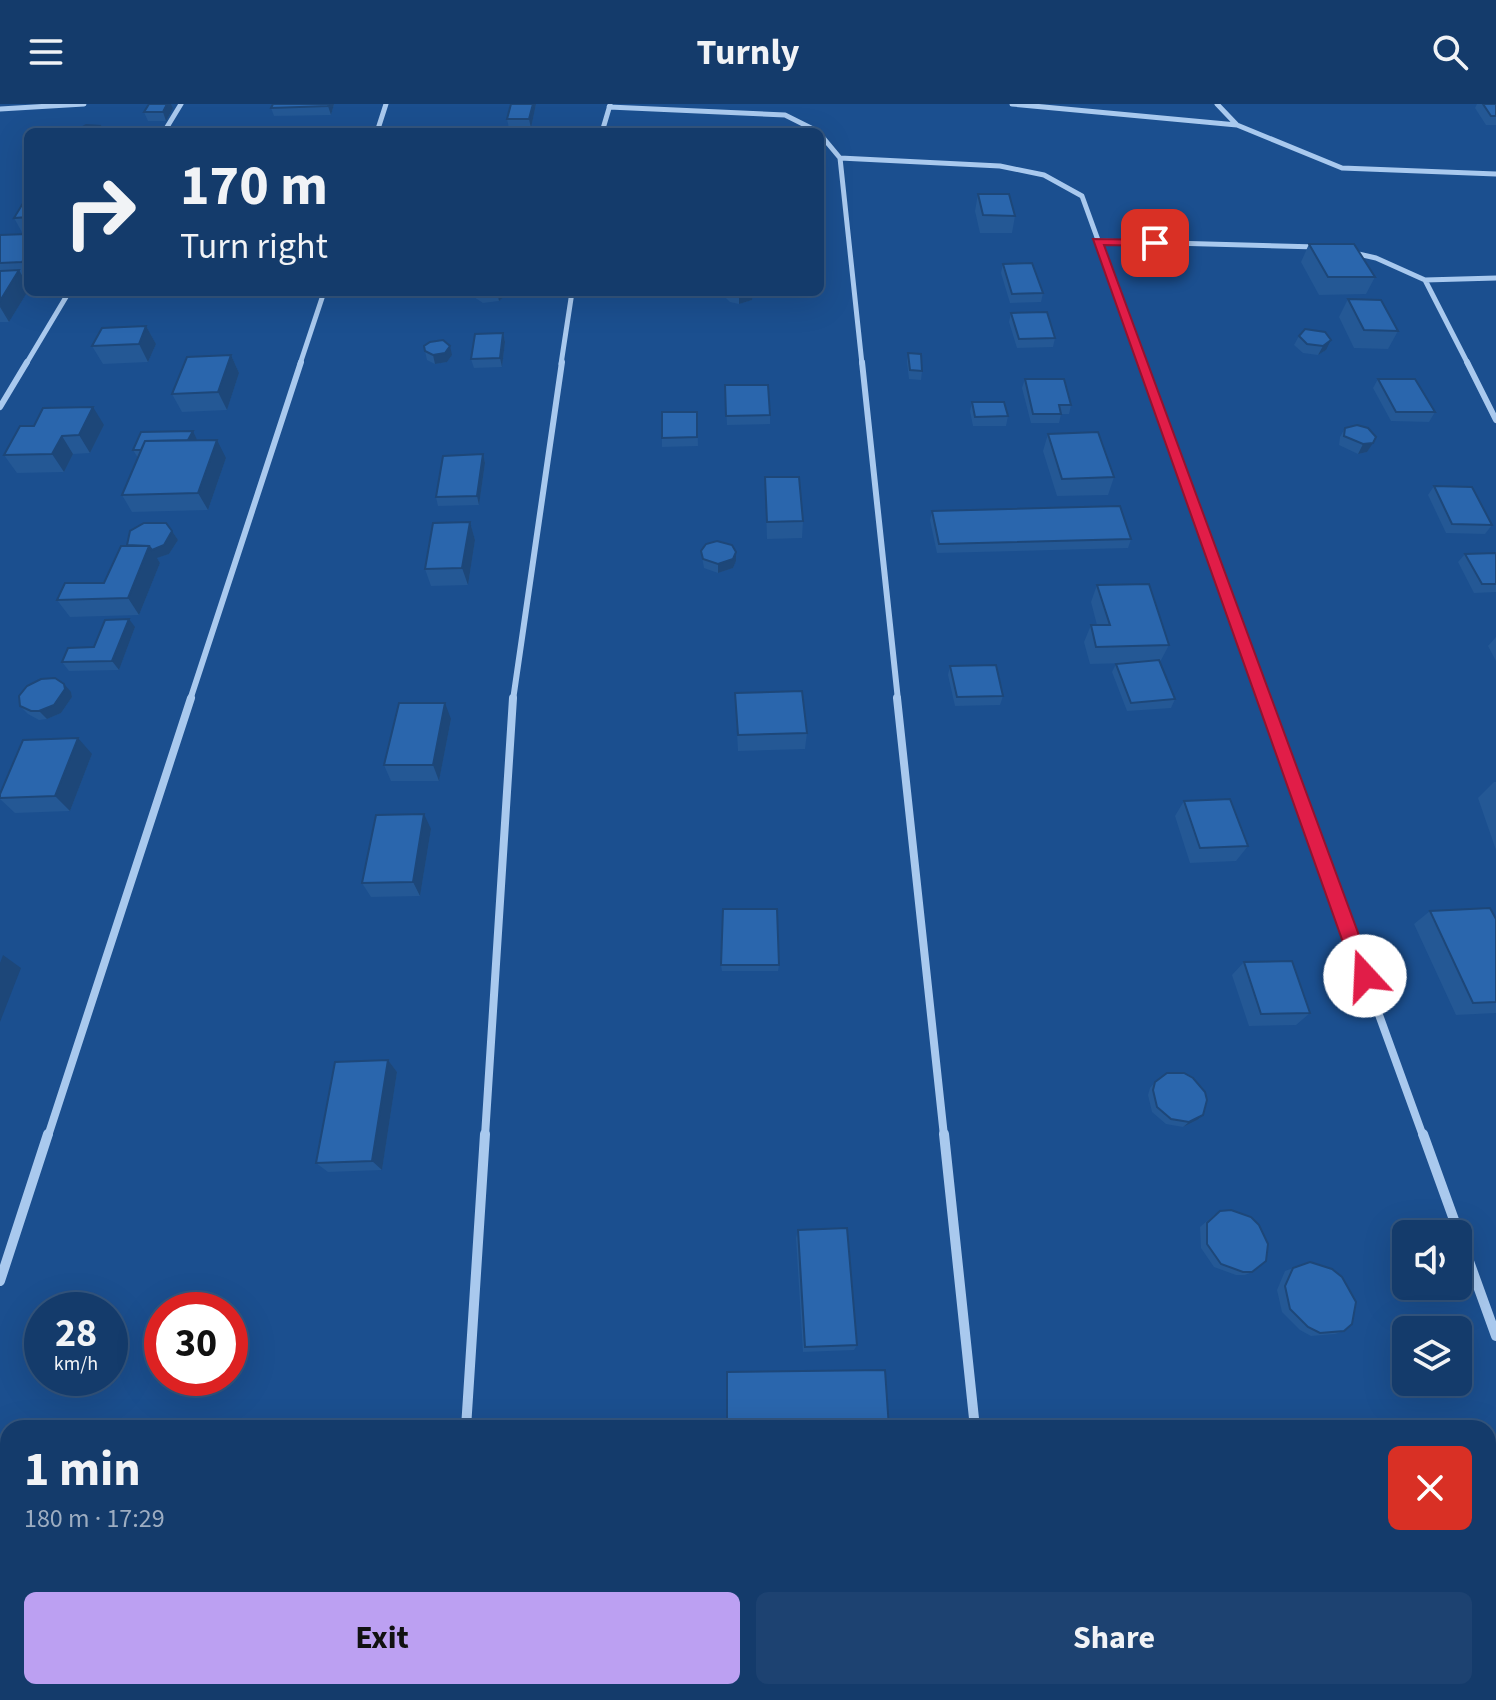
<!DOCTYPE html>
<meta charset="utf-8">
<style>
:root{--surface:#143b6b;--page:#1d4271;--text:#f1f3f6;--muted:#9dadc1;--line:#33557e;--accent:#bca0f2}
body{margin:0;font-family:"Source Sans 3",sans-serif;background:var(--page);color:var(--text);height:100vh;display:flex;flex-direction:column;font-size:30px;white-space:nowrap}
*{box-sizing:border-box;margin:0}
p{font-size:26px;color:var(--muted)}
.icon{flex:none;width:44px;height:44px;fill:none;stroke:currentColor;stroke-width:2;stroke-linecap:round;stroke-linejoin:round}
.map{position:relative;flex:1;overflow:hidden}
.side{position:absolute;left:0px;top:1316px;width:1496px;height:280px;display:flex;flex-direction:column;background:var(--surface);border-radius:24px 24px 0 0;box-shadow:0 8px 32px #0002,0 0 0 2px var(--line)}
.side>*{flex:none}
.guide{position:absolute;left:24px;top:24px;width:800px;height:168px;border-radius:12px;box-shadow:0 8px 32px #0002,0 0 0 2px var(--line);background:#143b6b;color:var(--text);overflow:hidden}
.controls{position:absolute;left:1392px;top:1116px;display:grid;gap:16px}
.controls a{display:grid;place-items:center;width:80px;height:80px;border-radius:12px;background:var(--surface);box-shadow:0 8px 32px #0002,0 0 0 2px var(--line);font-size:40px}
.speed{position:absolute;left:24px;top:1188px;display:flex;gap:16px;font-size:40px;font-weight:700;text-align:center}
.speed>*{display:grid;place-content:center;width:104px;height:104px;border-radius:50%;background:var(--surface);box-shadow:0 8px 32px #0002,0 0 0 2px var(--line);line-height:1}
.speed small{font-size:20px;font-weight:400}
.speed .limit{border:12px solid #d22;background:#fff;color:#111}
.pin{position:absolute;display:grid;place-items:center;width:68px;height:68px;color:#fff;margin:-34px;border-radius:16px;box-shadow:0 4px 12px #0006}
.me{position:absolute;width:88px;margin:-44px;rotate:340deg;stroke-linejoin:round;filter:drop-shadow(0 0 6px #0008)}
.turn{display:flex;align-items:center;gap:28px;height:168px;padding:0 24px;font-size:36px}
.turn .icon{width:104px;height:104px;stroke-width:2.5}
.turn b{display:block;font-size:56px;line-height:68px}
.round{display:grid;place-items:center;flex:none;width:84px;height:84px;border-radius:12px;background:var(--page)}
.overview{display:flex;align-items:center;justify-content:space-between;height:136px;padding:0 24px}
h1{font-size:48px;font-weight:700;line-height:60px}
.action{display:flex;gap:16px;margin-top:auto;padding:16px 24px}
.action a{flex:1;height:92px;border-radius:12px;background:var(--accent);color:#111;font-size:32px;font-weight:700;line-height:92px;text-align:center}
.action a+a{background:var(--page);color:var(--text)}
header{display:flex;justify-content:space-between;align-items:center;height:104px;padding:0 24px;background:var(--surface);font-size:36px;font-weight:700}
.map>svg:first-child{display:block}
</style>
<header><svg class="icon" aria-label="menu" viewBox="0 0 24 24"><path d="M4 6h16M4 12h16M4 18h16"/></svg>Turnly<svg class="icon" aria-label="search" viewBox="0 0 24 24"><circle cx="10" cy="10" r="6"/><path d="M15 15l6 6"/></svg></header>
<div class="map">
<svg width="1496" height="1596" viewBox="0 0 1496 1596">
<rect width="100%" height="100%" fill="#1b4f8f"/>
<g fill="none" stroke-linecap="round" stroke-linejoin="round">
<path stroke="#a9c9ee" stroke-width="5" d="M 1012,0 L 1237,21
M 1217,0 L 1237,21 L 1342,64 L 1496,70
M 609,3 L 785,11 L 819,28
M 0,5 L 84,0
M 164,28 L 181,0
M 377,28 L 386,0
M 602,28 L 610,1
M 820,30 L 840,54 L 1000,62 L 1044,71 L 1082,92 L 1143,260
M 840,54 L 862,260
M 1097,137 L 1317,143
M 1354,149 L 1376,154 L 1425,176 L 1496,174
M 1425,176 L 1468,260
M 26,260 L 69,188
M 300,260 L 324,188
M 561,260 L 572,188"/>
<path stroke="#a9c9ee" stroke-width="6" d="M 862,258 L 898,596
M 1142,258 L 1265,596
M 1467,258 L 1496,316
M 0,303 L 27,258
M 190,596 L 301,258
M 513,596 L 562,258"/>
<path stroke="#a9c9ee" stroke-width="8" d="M 897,594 L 944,1032
M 1264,594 L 1423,1032
M 48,1032 L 191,594
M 485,1032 L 513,594"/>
<path stroke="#a9c9ee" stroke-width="10" d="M 944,1030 L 975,1324
M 1423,1030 L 1496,1232
M 0,1177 L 48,1030
M 466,1324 L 485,1030
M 1004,1588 L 1004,1596
M 448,1596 L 449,1588"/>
</g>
<path fill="#245895" d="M 149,0 L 171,0 L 173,4 L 166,17 L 148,17 L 144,8 Z
M 273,0 L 334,0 L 331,11 L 274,12 L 271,4 Z
M 536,0 L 531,24 L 509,24 L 507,15 Z
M 1477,0 L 1496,0 L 1496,21 L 1486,21 L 1475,4 Z
M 978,90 L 1015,112 L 1012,129 L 980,129 L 975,107 Z
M 28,91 L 28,176 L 25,176 L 28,182 L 28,187 L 9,218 L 0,218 L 0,131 L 23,130 L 14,114 Z
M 1309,140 L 1375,173 L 1366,190 L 1319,191 L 1301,158 Z
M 1003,160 L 1043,189 L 1041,198 L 1010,199 L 1001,169 Z
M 473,188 L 506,188 L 507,190 L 499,197 L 483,199 L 474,193 Z
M 723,188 L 754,188 L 754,190 L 752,196 L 739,200 L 730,198 L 723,191 Z
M 1348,195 L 1398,227 L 1388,245 L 1354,244 L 1339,213 Z
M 1011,209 L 1055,234 L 1053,243 L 1017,244 L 1009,218 Z
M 146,222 L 156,240 L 148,258 L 103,260 L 92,242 Z
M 1305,225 L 1326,246 L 1318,251 L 1303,249 L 1294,241 L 1299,232 Z
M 503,229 L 505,238 L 502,263 L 474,264 L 471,255 Z
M 425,247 L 452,251 L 447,258 L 435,260 L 427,256 Z
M 908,249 L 922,267 L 921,276 L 909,275 L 907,258 Z
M 231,251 L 239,269 L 227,306 L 182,308 L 172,290 Z
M 1025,275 L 1071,301 L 1069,310 L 1061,310 L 1059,319 L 1031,319 L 1022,284 Z
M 1378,275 L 1435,308 L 1429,318 L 1391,317 L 1373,284 Z
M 725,281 L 770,311 L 770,320 L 727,321 Z
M 972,298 L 1008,312 L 1006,322 L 973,322 L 970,307 Z
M 697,308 L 698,342 L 662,343 L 662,334 Z
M 104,321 L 90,349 L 73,350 L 64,368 L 17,369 L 4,351 L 20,322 Z
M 1345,324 L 1376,333 L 1367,348 L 1358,350 L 1339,341 L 1340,333 Z
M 1048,330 L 1114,373 L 1108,391 L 1057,392 L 1043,347 Z
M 197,336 L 226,354 L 208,406 L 132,408 L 122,391 L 138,354 L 133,346 Z
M 483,350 L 485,359 L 479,401 L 438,402 L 436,393 Z
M 765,373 L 803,417 L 802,434 L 767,435 Z
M 1434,382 L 1492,421 L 1485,430 L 1446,429 L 1428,391 Z
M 932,407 L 1131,435 L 1128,444 L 937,449 L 930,416 Z
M 470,418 L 475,436 L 468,481 L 431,482 L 425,465 Z
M 172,427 L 178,436 L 169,450 L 157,454 L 160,459 L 139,511 L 70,513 L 57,496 L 104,479 L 127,442 Z
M 701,447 L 736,457 L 733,464 L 718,469 L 704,464 Z
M 1496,449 L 1496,488 L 1474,489 L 1458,458 L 1465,450 Z
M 1097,481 L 1169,541 L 1160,558 L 1175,595 L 1171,604 L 1127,607 L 1112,568 L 1116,560 L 1127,559 L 1090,560 L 1084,538 L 1091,521 L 1097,521 L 1091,498 Z
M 135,523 L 119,566 L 69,567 L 62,558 Z
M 1496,533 L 1496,557 L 1488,542 Z
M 950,562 L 1003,592 L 1000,601 L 955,602 L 948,571 Z
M 71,588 L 72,593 L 61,609 L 47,615 L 39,616 L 28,610 L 20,602 Z
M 735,589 L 807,629 L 805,645 L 738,647 Z
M 451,615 L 439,677 L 391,677 L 384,661 Z
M 92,650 L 70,707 L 15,709 L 0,695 L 0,690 Z
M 1494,678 L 1496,678 L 1496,746 L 1478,694 Z
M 1184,697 L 1248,742 L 1236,757 L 1190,759 L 1175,712 Z
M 431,725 L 420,792 L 371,793 L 362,779 Z
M 1430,807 L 1496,815 L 1496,909 L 1456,911 L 1414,820 Z
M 1244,858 L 1310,909 L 1296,921 L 1249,922 L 1232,871 Z
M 721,861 L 779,861 L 778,867 L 722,867 Z
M 388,956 L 397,968 L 382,1066 L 328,1068 L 316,1059 Z
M 1155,978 L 1197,1016 L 1183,1023 L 1166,1020 L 1152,1008 L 1148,991 L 1150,984 Z
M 1220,1107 L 1252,1168 L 1245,1171 L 1236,1171 L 1214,1163 L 1201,1144 L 1200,1123 L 1214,1111 Z
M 798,1126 L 857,1241 L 854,1246 L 803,1248 L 796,1134 Z
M 1293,1164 L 1344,1227 L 1335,1230 L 1311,1232 L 1300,1226 L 1282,1208 L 1277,1186 L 1285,1167 Z"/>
<path fill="#1d4779" d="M 167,0 L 171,0 L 173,4 L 166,17 L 163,8 Z
M 329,0 L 334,0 L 331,11 L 328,2 Z
M 533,0 L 536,0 L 531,24 L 529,15 Z
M 28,149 L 28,168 L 22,158 Z
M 19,166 L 28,182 L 28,187 L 9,218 L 0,203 L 0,197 Z
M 497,188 L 506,188 L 507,190 L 499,197 Z
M 748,188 L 754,188 L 752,196 L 739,200 L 739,191 Z
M 146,222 L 156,240 L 148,258 L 139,240 Z
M 503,229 L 505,238 L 502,263 L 500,254 Z
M 1331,236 L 1326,246 L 1318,251 L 1323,242 Z
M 450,242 L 452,251 L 447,258 L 435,260 L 433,251 Z
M 231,251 L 239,269 L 227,306 L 218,288 Z
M 93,303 L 104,321 L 90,349 L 79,331 Z
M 193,327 L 197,336 L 184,345 Z
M 62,332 L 73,350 L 64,368 L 52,350 Z
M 217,336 L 226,354 L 208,406 L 198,389 Z
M 1373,339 L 1367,348 L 1358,350 L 1363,340 Z
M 483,350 L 485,359 L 479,401 L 477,392 Z
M 470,418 L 475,436 L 468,481 L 462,464 Z
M 172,427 L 178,436 L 169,450 L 157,454 L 160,459 L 139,511 L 128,494 L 149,442 Z
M 736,448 L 736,457 L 733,464 L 718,469 L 718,460 Z
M 129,515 L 135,523 L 119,566 L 112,557 Z
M 64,580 L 71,588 L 72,593 L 61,609 L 47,615 L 39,607 Z
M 445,599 L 451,615 L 439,677 L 433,661 Z
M 78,634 L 92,650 L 70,707 L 55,692 Z
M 424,710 L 431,725 L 420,792 L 413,778 Z
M 3,851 L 21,864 L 0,918 L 0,859 Z
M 388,956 L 397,968 L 382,1066 L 372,1057 Z
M 1203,1011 L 1197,1016 L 1183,1023 L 1189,1018 Z"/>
<path fill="#2a66ad" stroke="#1d4779" stroke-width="2" d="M 149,0 L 167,0 L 163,8 L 144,8 Z
M 273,0 L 329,0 L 328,2 L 271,4 Z
M 511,0 L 533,0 L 529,15 L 507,15 Z
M 1483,0 L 1496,0 L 1496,12 L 1491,12 Z
M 86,21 L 100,22 L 99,27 L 76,27 Z
M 747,23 L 774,23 L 775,28 L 748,28 Z
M 978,90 L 1009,90 L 1015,112 L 983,111 Z
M 28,91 L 28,113 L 14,114 Z
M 28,130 L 28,149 L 22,158 L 0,159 L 0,131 Z
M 1309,140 L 1354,140 L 1375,173 L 1328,173 Z
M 1032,159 L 1043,189 L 1012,190 L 1003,160 Z
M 19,166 L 0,197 L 0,167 Z
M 478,188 L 498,188 L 481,190 Z
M 728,188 L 748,188 L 739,191 Z
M 1348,195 L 1381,196 L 1398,227 L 1364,226 Z
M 1047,208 L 1055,234 L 1019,235 L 1011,209 Z
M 146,222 L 139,240 L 92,242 L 102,224 Z
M 1305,225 L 1325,228 L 1331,236 L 1323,242 L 1307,240 L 1299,232 Z
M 503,229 L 500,254 L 471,255 L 475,230 Z
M 443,236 L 450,242 L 445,249 L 433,251 L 425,247 L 424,242 L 430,238 Z
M 908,249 L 921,250 L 922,267 L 910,266 Z
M 231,251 L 218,288 L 172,290 L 187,253 Z
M 1025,275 L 1064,275 L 1071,301 L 1059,301 L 1061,310 L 1033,310 Z
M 1378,275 L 1415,275 L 1435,308 L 1396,308 Z
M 725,281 L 768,281 L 770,311 L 726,312 Z
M 972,298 L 1004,298 L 1008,312 L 975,313 Z
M 93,303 L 79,331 L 62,332 L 52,350 L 4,351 L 20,322 L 34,322 L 43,304 Z
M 662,308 L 697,308 L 697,333 L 662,334 Z
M 1357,321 L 1368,324 L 1376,333 L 1373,339 L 1363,340 L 1344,332 L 1345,324 Z
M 193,327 L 188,336 L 145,337 L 141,346 L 133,346 L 141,328 Z
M 1098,328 L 1114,373 L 1062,375 L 1048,330 Z
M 217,336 L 198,389 L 122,391 L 145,337 Z
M 483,350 L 477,392 L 436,393 L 443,352 Z
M 765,373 L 799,373 L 803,417 L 767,418 Z
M 1434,382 L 1472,383 L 1492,421 L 1452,420 Z
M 1120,402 L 1131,435 L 939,440 L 932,407 Z
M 470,418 L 462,464 L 425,465 L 433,419 Z
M 144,419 L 166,419 L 172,427 L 164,441 L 152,446 L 149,442 L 127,441 L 130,427 Z
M 717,437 L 732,441 L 736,448 L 733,455 L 718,460 L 703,455 L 701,447 L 706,440 Z
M 121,442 L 149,442 L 128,494 L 57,496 L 65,479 L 104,479 Z
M 1496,449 L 1496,480 L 1482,480 L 1465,450 Z
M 1149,480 L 1169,541 L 1096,543 L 1091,521 L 1110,521 L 1097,481 Z
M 129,515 L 112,557 L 62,558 L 68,544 L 94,543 L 105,516 Z
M 1159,556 L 1175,595 L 1131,599 L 1116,560 Z
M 996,561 L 1003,592 L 957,593 L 950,562 Z
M 55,574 L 64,580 L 65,585 L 54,601 L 39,607 L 31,607 L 20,602 L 19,592 L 27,582 L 41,575 Z
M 802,587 L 807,629 L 738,631 L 735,589 Z
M 399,599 L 445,599 L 433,661 L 384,661 Z
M 78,634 L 55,692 L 0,694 L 0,690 L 23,636 Z
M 1230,695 L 1248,742 L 1200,744 L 1184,697 Z
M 424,710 L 413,778 L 362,779 L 376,711 Z
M 1490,804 L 1496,815 L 1496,898 L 1473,899 L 1430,807 Z
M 723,805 L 777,805 L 779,861 L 721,861 Z
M 1292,857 L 1310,909 L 1261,910 L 1244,858 Z
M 388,956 L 372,1057 L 316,1059 L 335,958 Z
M 1167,969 L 1184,969 L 1193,974 L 1205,988 L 1207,996 L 1203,1011 L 1189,1018 L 1171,1015 L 1157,1003 L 1153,986 L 1155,978 Z
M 1231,1106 L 1251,1113 L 1259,1121 L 1268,1140 L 1266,1157 L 1252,1168 L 1243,1168 L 1221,1160 L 1207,1140 L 1207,1119 L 1220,1107 Z
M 847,1124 L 857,1241 L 805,1243 L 798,1126 Z
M 1310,1158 L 1332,1165 L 1342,1173 L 1356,1198 L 1352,1220 L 1344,1227 L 1320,1229 L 1308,1223 L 1290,1205 L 1285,1182 L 1293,1164 Z
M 885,1266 L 889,1324 L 727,1324 L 727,1268 Z"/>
<path fill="#e11d48" stroke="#92132f" stroke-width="2" d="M 1093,135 L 1155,136 L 1160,139 L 1155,142 L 1104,141 L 1374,872 L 1371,878 L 1365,881 L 1358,878 L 1355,872 Z"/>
</svg>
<div class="controls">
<a><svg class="icon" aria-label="sound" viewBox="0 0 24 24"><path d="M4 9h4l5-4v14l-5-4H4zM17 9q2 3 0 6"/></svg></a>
<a><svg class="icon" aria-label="layers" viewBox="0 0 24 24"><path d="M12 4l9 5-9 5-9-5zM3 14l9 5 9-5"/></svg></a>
</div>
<div class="speed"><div>28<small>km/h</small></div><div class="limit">30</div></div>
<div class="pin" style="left:1155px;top:139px;background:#d93025"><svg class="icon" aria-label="arrive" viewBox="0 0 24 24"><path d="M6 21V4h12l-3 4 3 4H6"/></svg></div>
<svg class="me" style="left:1365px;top:872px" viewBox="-20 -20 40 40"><circle r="19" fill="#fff"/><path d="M0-13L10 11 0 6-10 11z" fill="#e11d48"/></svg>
<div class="guide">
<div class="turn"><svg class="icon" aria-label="right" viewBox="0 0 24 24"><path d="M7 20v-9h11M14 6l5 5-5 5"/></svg><div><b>170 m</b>Turn right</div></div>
</div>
<section class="side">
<div class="overview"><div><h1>1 min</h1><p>180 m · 17:29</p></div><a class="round" style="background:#d93025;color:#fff"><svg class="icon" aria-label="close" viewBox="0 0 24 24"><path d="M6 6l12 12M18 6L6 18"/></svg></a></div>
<div class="action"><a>Exit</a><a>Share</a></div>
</section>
</div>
